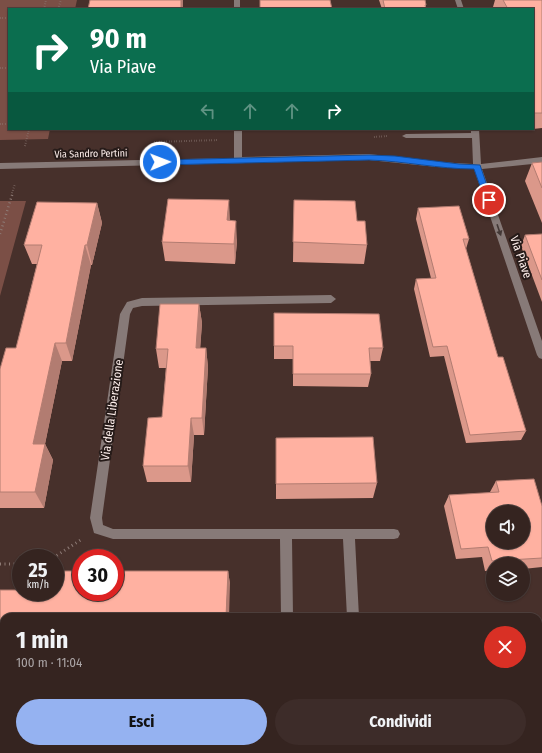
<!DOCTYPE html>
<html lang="it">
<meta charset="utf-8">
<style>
:root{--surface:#352420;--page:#3d2c29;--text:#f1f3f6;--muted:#aaa4a5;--line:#4f413e;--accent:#95b2f1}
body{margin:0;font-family:"Fira Sans Condensed",sans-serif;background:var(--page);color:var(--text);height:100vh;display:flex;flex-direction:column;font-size:15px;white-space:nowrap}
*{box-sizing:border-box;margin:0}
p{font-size:13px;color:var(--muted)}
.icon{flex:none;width:22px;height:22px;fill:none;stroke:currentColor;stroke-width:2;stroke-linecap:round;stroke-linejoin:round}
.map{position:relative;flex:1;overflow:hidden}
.panel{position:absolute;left:0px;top:613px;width:542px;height:140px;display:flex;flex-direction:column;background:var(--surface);border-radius:12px 12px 0 0;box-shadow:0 1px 3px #0004,0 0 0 1px var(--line)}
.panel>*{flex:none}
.guide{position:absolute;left:8px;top:8px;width:526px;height:122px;border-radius:0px;box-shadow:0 1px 3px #0004,0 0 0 1px var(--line);background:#0b6e4f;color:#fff;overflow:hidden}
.tools{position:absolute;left:486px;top:505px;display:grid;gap:8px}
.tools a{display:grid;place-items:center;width:44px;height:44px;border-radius:50%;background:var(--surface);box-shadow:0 1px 3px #0004,0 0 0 1px var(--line);font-size:20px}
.speed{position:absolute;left:12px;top:549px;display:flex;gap:8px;font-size:20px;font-weight:700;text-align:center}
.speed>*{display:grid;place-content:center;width:52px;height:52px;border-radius:50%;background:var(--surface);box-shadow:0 1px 3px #0004,0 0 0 1px var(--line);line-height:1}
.speed small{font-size:10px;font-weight:400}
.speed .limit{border:6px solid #d22;background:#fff;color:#111}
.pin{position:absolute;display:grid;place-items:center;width:34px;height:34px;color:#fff;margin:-17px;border:2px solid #fff;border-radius:50%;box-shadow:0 1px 4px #0007}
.me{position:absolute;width:44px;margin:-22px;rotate:89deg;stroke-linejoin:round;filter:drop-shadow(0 0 3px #0008)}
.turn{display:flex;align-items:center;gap:14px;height:84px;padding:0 16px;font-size:18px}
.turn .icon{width:52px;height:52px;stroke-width:2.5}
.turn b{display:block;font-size:28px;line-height:34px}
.lanes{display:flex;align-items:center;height:38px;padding:0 16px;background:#0003;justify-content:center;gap:20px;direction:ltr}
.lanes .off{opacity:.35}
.round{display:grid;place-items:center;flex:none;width:42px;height:42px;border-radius:21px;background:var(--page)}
.head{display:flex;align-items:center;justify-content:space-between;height:68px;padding:0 16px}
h1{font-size:24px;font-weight:700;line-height:30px}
.primary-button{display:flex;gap:8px;margin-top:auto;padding:8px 16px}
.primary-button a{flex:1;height:46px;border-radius:24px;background:var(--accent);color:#111;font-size:16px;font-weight:700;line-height:46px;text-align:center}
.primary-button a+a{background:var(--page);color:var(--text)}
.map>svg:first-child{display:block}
</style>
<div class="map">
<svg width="542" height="753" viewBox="0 0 542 753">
<rect width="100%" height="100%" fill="#47302b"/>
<path fill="#7b4f46" d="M 0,0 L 77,0 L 75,9 L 9,9 L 9,129 L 50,129 L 48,139 L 0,140 Z
M 0,201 L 26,201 L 0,296 Z"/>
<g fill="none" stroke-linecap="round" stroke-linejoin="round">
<path stroke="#8d7a75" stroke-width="2" stroke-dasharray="0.5 2" stroke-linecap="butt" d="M 44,9 L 46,0
M 58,9 L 61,0
M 0,18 L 9,18
M 0,68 L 9,68
M 0,124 L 9,124
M 374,137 L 387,136
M 154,142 L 219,140
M 25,146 L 29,129
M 12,193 L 15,184"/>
<path stroke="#8d7a75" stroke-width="2.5" stroke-dasharray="1 3" stroke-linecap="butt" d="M 0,234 L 13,192"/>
<path stroke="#8d7a75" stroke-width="3" stroke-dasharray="1 3.5" stroke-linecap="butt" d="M 53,558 L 82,539
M 0,564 L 21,564"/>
<path fill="#877a78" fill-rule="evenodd" d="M 234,0 L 240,0 L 240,9 L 234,9 Z
M 455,0 L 461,0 L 464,9 L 458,9 Z
M 234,129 L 242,129 L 242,157 L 369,154 L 437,162 L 473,164 L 472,138 L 406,138 L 402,136 L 406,134 L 471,133 L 471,129 L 479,129 L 481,164 L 542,157 L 542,163 L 482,169 L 542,341 L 542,359 L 539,358 L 537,355 L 474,169 L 437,167 L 369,160 L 0,169 L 0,163 L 234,158 Z
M 331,295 L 336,299 L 331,303 L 142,306 L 133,308 L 130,314 L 102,518 L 103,525 L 113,529 L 394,529 L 398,530 L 400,534 L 398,538 L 394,539 L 355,539 L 359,617 L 347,617 L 343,539 L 292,539 L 293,617 L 281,617 L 280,539 L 113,539 L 94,533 L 90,518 L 120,314 L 127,302 L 142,298 Z
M 0,679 L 4,679 L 4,691 L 0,691 Z
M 282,749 L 296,749 L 296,753 L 282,753 Z"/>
</g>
<path fill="#db988a" d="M 379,0 L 425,0 L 426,5 L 426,9 L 382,9 Z
M 495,0 L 542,0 L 542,128 L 533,129 L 533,9 L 495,9 L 493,7 Z
M 542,162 L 542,223 L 525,181 L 532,163 Z
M 294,200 L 357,221 L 367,245 L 364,264 L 293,262 Z
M 97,203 L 102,223 L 92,265 L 91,265 L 72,361 L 62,361 L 45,444 L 53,460 L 44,508 L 0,508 L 0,369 L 16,348 L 37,264 L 32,264 L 24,245 Z
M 418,208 L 469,239 L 466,249 L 498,357 L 526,431 L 521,440 L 466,443 L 444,356 L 430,357 L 414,289 L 416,279 L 431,278 L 416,219 Z
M 230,221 L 237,241 L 235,264 L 165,261 L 162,242 Z
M 542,234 L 542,302 L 521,246 L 525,235 Z
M 199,304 L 202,323 L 200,348 L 206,348 L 208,367 L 204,435 L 194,435 L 191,482 L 147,482 L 143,466 L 162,417 L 166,368 L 159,368 L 156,349 Z
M 274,313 L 383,348 L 380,361 L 370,361 L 371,374 L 368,387 L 293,386 L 293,359 L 274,359 Z
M 276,438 L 377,483 L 373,498 L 276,499 Z
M 496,481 L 542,506 L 542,567 L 523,569 L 523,564 L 493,564 L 493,571 L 485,571 L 482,557 L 456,559 L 444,506 L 449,495 L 491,493 L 490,492 Z
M 228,571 L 230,584 L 4,617 L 4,658 L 0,658 L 0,590 L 21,592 Z
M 538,621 L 542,621 L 542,710 L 538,710 Z"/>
<path fill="#b27c71" d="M 181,0 L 183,0 L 183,9 L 181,9 Z
M 229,200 L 230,220 L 227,220 Z
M 97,203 L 102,223 L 92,265 L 87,245 Z
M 236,221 L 237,241 L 235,264 L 234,244 Z
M 85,245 L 91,265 L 72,361 L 66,343 Z
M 199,304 L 202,323 L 199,367 L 196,348 Z
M 55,343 L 62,361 L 45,444 L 53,460 L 44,508 L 35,492 L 33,444 Z
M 206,348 L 208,367 L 204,435 L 202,418 Z
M 191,418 L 194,435 L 191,482 L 188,466 Z
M 228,571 L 230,584 L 229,617 L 226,617 Z"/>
<path fill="#ffb1a1" stroke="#b27c71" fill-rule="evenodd" d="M 90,0 L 181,0 L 181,9 L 88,9 Z
M 260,0 L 330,0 L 332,9 L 260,9 Z
M 383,0 L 425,0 L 426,5 L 425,5 L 426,9 L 385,9 Z
M 503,0 L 542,0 L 542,113 L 533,113 L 533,9 L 508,9 Z
M 542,162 L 542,188 L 532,163 Z
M 168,199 L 229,200 L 227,220 L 236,221 L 234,244 L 162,242 Z
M 294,200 L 355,201 L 357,221 L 365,221 L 367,245 L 293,242 Z
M 37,202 L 97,203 L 87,245 L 85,245 L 66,343 L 55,343 L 33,444 L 45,444 L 35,492 L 0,492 L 0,369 L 6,348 L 16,348 L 42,245 L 24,245 Z
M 459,206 L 469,239 L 463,239 L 498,357 L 503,357 L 526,431 L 470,435 L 447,346 L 433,347 L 416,279 L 436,278 L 418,208 Z
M 542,234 L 542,280 L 525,235 Z
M 160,304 L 199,304 L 196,348 L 206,348 L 202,418 L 191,418 L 188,466 L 143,466 L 148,418 L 162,417 L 168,349 L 156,349 Z
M 274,313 L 379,314 L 383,348 L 369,348 L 371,374 L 293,374 L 293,346 L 274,346 Z
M 373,437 L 377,483 L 276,484 L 276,438 Z
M 534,479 L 542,506 L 542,558 L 492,561 L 488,547 L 461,549 L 449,495 L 499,492 L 496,481 ZM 493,512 L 523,512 L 523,542 L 493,542 Z
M 55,571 L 81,571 L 81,592 L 115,592 L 115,571 L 228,571 L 226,617 L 4,617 L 4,648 L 0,648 L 0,590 L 21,590 L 21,592 L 55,592 Z
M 538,621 L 542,621 L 542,705 L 538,705 Z"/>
<defs><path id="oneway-solid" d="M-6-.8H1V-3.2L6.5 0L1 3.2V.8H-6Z"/></defs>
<use fill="#433836" href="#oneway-solid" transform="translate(499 230) rotate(71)"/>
<path fill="#1a73e8" stroke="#114b97" d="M 369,155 L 395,156 L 459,164 L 480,165 L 492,200 L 489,202 L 485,200 L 474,169 C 439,169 404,161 369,160 L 160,165 L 156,162 L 160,160 Z"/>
<g text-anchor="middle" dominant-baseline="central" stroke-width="4" stroke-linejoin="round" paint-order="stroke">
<g font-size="10" fill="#fcedea" stroke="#261b19">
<text transform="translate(91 154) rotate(-1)">Via Sandro Pertini</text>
</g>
<g font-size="12" fill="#fcedea" stroke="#261b19">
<text transform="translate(521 257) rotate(71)">Via Piave</text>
<text transform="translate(112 410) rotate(-82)">Via della Liberazione</text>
</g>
</g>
</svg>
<div class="tools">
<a><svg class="icon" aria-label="sound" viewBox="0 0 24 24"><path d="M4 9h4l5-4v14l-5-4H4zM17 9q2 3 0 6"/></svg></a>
<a><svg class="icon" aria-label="layers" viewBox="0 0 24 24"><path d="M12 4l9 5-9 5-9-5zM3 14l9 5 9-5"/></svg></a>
</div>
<div class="speed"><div>25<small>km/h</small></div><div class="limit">30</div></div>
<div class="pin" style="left:489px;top:200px;background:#d93025"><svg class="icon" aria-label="arrive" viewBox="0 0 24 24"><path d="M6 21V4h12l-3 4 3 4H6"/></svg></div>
<svg class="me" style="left:160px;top:162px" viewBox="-20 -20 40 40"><circle r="17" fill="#1a73e8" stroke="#fff" stroke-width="3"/><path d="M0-11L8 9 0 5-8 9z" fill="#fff"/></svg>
<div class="guide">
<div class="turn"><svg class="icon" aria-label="right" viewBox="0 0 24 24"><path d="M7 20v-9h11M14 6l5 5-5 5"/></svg><div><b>90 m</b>Via Piave</div></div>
<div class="lanes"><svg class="icon off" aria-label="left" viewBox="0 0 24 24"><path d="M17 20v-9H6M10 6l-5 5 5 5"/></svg><svg class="icon off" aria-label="ahead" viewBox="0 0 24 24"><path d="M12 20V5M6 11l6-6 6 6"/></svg><svg class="icon off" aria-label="ahead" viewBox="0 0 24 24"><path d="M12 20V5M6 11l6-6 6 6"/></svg><svg class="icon" aria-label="right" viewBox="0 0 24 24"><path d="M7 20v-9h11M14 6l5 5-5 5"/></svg></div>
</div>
<section class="panel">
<div class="head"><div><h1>1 min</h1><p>100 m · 11:04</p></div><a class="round" style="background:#d93025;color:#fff"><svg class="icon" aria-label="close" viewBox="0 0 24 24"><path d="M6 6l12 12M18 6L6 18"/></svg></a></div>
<div class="primary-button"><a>Esci</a><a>Condividi</a></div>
</section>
</div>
